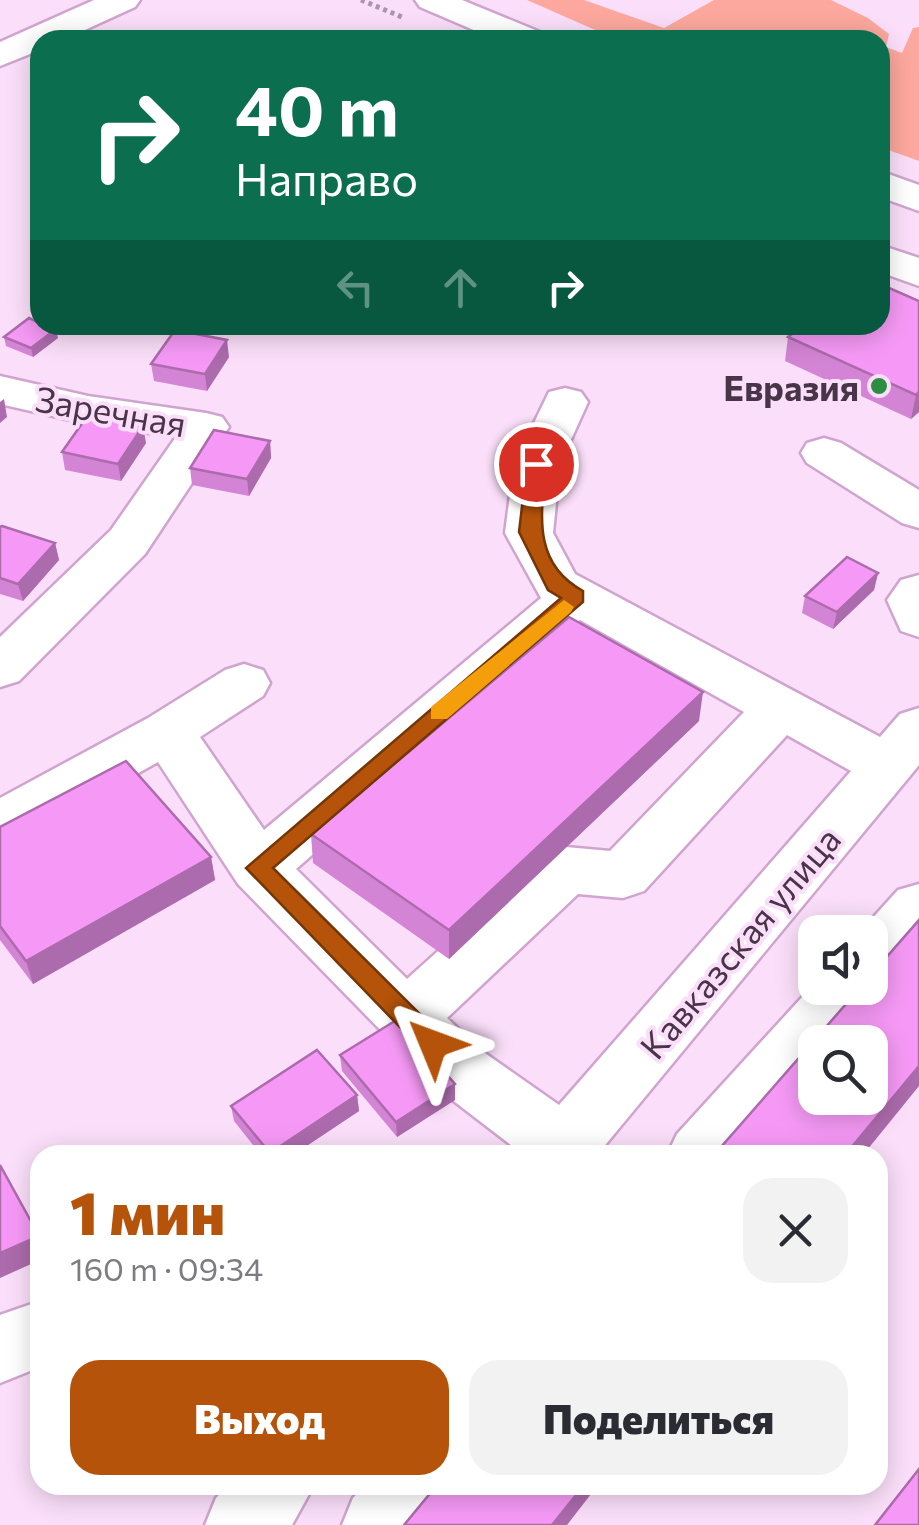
<!DOCTYPE html>
<html lang="ru">
<meta charset="utf-8">
<style>
:root{--surface:#fff;--page:#f2f2f3;--text:#2b2b33;--muted:#7c7c81;--accent:#b45309}
body{margin:0;font-family:Commissioner,sans-serif;background:var(--page);color:var(--text);height:100vh;display:flex;flex-direction:column;font-size:38px;white-space:nowrap}
*{box-sizing:border-box;margin:0}
p{font-size:32px;color:var(--muted)}
.icon{flex:none;width:55px;height:55px;fill:none;stroke:currentColor;stroke-width:2;stroke-linecap:round;stroke-linejoin:round}
.map{position:relative;flex:1;overflow:hidden}
.side{position:absolute;left:30px;top:1145px;width:858px;height:350px;display:flex;flex-direction:column;background:var(--surface);border-radius:30px;box-shadow:0 5px 25px #0003}
.side>*{flex:none}
.top-card{position:absolute;left:30px;top:30px;width:860px;height:305px;border-radius:30px;box-shadow:0 5px 25px #0003;background:#0b6e4f;color:#fff;overflow:hidden}
.tools{position:absolute;left:798px;top:915px;display:grid;gap:20px}
.tools a{display:grid;place-items:center;width:90px;height:90px;border-radius:20px;background:var(--surface);box-shadow:0 5px 25px #0003;font-size:50px}
.pin{position:absolute;display:grid;place-items:center;width:85px;height:85px;color:#fff;margin:-42px;border:5px solid #fff;border-radius:50%;box-shadow:0 2px 10px #0007}
.me{position:absolute;width:110px;margin:-55px;rotate:314deg;stroke-linejoin:round;filter:drop-shadow(0 0 8px #0008)}
.turn{display:flex;align-items:center;gap:35px;height:210px;padding:0 40px;font-size:45px}
.turn .icon{width:130px;height:130px;stroke-width:2.5}
.turn b{display:block;font-size:70px;line-height:85px}
.lanes{display:flex;align-items:center;height:95px;padding:0 40px;background:#0003;justify-content:center;gap:50px;direction:ltr}
.lanes .off{opacity:.35}
.round{display:grid;place-items:center;flex:none;width:105px;height:105px;border-radius:30px;background:var(--page)}
.summary{display:flex;align-items:center;justify-content:space-between;height:170px;padding:0 40px}
h1{font-size:60px;font-weight:800;line-height:75px;color:var(--accent)}
.button{display:flex;gap:20px;margin-top:auto;padding:20px 40px}
.button a{flex:1;height:115px;border-radius:30px;background:var(--accent);color:#fff;font-size:40px;font-weight:800;line-height:115px;text-align:center}
.button a+a{background:var(--page);color:var(--text)}
.map>svg:first-child{display:block}
</style>
<div class="map">
<svg width="919" height="1525" viewBox="0 0 919 1525">
<rect width="100%" height="100%" fill="#fbdffa"/>
<path fill="#fda89e" d="M 527,0 L 584,0 L 664,28 L 714,0 L 831,0 L 868,18 L 889,34 L 886,47 L 902,53 L 913,28 L 919,27 L 919,161 L 880,147 L 880,40 L 618,40 Z"/>
<g fill="none" stroke-linecap="round" stroke-linejoin="round">
<g stroke="#d0a4cf" stroke-width="5">
<path id="minor" d="M 94,0 L 140,0 L 135,7 L 63,40 L 40,40 L 40,50 L 0,66 L 0,42 Z
M 880,245 L 919,258 L 919,286 L 880,272 Z
M 0,376 L 88,396 L 206,413 L 222,417 L 229,427 L 145,554 L 19,681 L 0,687 L 0,637 L 111,530 L 176,437 L 88,424 L 0,404 Z
M 565,388 L 581,392 L 588,402 L 560,464 L 553,533 L 575,574 L 880,737 L 900,714 L 919,708 L 919,765 L 597,1155 L 524,1155 L 438,1089 L 238,884 L 158,762 L 20,839 L 0,846 L 0,798 L 148,718 L 225,670 L 244,664 L 263,670 L 270,683 L 263,696 L 200,737 L 264,830 L 541,598 L 505,533 L 514,464 L 549,392 ZM 580,620 L 744,712 L 610,851 L 566,847 L 546,854 L 407,979 L 296,869 ZM 787,735 L 851,771 L 559,1105 L 482,1051 L 447,1018 L 578,894 L 623,898 L 644,891 Z
M 824,438 L 841,443 L 919,490 L 919,528 L 902,523 L 807,463 L 801,453 L 807,443 Z
M 919,575 L 919,637 L 901,631 L 887,600 L 901,580 Z
M 919,884 L 919,948 L 891,980 L 877,985 L 870,1006 L 838,1042 L 815,1042 L 815,1069 L 741,1155 L 667,1155 L 677,1134 L 815,983 L 815,988 L 870,988 L 870,932 L 860,932 L 898,890 Z
M 40,1301 L 40,1367 L 0,1383 L 0,1315 Z
M 228,1485 L 314,1485 L 292,1525 L 205,1525 L 216,1498 Z
M 365,1485 L 451,1485 L 429,1525 L 342,1525 L 353,1498 Z"/>
</g>
<g stroke="#d0a4cf" stroke-width="5">
<path id="major" d="M 415,0 L 462,0 L 540,32 L 545,40 L 497,40 L 420,7 Z
M 880,171 L 919,185 L 919,211 L 880,197 Z"/>
</g>
<path stroke="#ac95ac" stroke-width="5" stroke-dasharray="4 4" stroke-linecap="butt" d="M 361,0 L 402,17"/>
<use href="#minor" fill="#fff" fill-rule="evenodd"/>
<use href="#major" fill="#fff" fill-rule="evenodd"/>
</g>
<path fill="#d484d4" d="M 919,301 L 919,412 L 911,419 L 785,361 L 788,337 Z
M 4,337 L 58,338 L 33,357 L 6,346 Z
M 229,357 L 207,391 L 154,381 L 151,364 Z
M 270,441 L 271,458 L 249,496 L 192,485 L 190,468 Z
M 146,443 L 121,481 L 65,470 L 62,452 Z
M 0,527 L 55,543 L 59,560 L 23,601 L 0,594 Z
M 878,573 L 874,590 L 833,629 L 802,613 L 805,596 Z
M 699,721 L 449,959 L 313,863 L 311,834 Z
M 0,827 L 211,857 L 215,880 L 33,984 L 0,940 Z
M 340,1055 L 455,1100 L 397,1137 L 342,1071 Z
M 357,1095 L 359,1111 L 293,1155 L 261,1155 L 234,1121 L 231,1106 Z"/>
<path fill="#ac6bac" d="M 56,329 L 58,338 L 33,357 L 31,348 Z
M 227,340 L 229,357 L 207,391 L 205,374 Z
M 919,392 L 919,412 L 911,419 L 916,395 Z
M 4,399 L 7,417 L 0,423 L 0,402 Z
M 143,426 L 146,443 L 121,481 L 118,464 Z
M 270,441 L 271,458 L 249,496 L 247,479 Z
M 55,543 L 59,560 L 23,601 L 18,584 Z
M 878,573 L 874,590 L 833,629 L 837,612 Z
M 703,692 L 699,721 L 449,959 L 449,930 Z
M 211,857 L 215,880 L 33,984 L 26,961 Z
M 919,1066 L 919,1086 L 863,1155 L 845,1155 Z
M 455,1084 L 455,1100 L 397,1137 L 396,1122 Z
M 357,1095 L 359,1111 L 293,1155 L 270,1155 L 270,1153 Z
M 39,1236 L 40,1260 L 0,1278 L 0,1253 Z
M 584,1485 L 598,1485 L 567,1525 L 552,1525 Z"/>
<path fill="#f699f6" stroke="#ac6bac" stroke-width="2.5" fill-rule="evenodd" d="M 880,284 L 919,301 L 919,392 L 916,395 L 788,337 L 804,325 L 880,325 Z
M 29,318 L 40,323 L 40,325 L 46,325 L 56,329 L 31,348 L 4,337 Z
M 175,330 L 227,340 L 205,374 L 151,364 Z
M 88,415 L 143,426 L 118,464 L 62,452 Z
M 214,430 L 270,441 L 247,479 L 190,468 Z
M 2,526 L 55,543 L 18,584 L 0,578 L 0,527 Z
M 847,557 L 878,573 L 837,612 L 805,596 Z
M 569,617 L 703,692 L 449,930 L 311,834 Z
M 126,761 L 211,857 L 26,961 L 0,926 L 0,827 Z
M 919,920 L 919,1066 L 845,1155 L 714,1155 L 860,988 L 870,988 L 870,976 ZM 815,1042 L 870,1042 L 870,1098 L 815,1098 Z
M 398,1019 L 455,1084 L 396,1122 L 340,1055 Z
M 317,1050 L 357,1095 L 270,1153 L 231,1106 Z
M 0,1165 L 39,1236 L 0,1253 Z
M 919,1469 L 919,1525 L 875,1525 Z
M 437,1485 L 584,1485 L 552,1525 L 404,1525 Z"/>
<path fill="#b45309" stroke="#753606" stroke-width="2.5" d="M 536,458 L 546,464 C 541,515 532,563 583,591 L 583,602 L 273,868 L 442,1036 L 446,1044 L 433,1055 L 424,1052 L 246,868 L 561,598 L 548,590 L 519,532 L 527,464 Z"/>
<path fill="#f59e0b" d="M 564,600 L 574,607 L 571,612 L 447,719 L 431,719 L 431,707 Z"/>
<circle fill="#2d8d41" stroke="#fbdffa" stroke-width="4" cx="879" cy="386" r="10"/>
<g text-anchor="middle" dominant-baseline="central" stroke-width="8" stroke-linejoin="round" paint-order="stroke">
<g font-size="35" font-weight="bold" fill="#483648" stroke="#fbdffa" text-anchor="end">
<text x="859" y="386">Евразия</text>
</g>
<g font-size="35" fill="#483648" stroke="#fbdffa">
<text transform="translate(111 410) rotate(10)">Заречная</text>
<text transform="translate(739 942) rotate(-50)">Кавказская улица</text>
</g>
</g>
</svg>
<div class="tools">
<a><svg class="icon" aria-label="sound" viewBox="0 0 24 24"><path d="M4 9h4l5-4v14l-5-4H4zM17 9q2 3 0 6"/></svg></a>
<a><svg class="icon" aria-label="search" viewBox="0 0 24 24"><circle cx="10" cy="10" r="6"/><path d="M15 15l6 6"/></svg></a>
</div>
<div class="pin" style="left:536px;top:464px;background:#d93025"><svg class="icon" aria-label="arrive" viewBox="0 0 24 24"><path d="M6 21V4h12l-3 4 3 4H6"/></svg></div>
<svg class="me" style="left:433px;top:1044px" viewBox="-20 -20 40 40"><path d="M0-17L14 15 0 8-14 15z" fill="#b45309" stroke="#fff" stroke-width="4"/></svg>
<div class="top-card">
<div class="turn"><svg class="icon" aria-label="right" viewBox="0 0 24 24"><path d="M7 20v-9h11M14 6l5 5-5 5"/></svg><div><b>40 m</b>Направо</div></div>
<div class="lanes"><svg class="icon off" aria-label="left" viewBox="0 0 24 24"><path d="M17 20v-9H6M10 6l-5 5 5 5"/></svg><svg class="icon off" aria-label="ahead" viewBox="0 0 24 24"><path d="M12 20V5M6 11l6-6 6 6"/></svg><svg class="icon" aria-label="right" viewBox="0 0 24 24"><path d="M7 20v-9h11M14 6l5 5-5 5"/></svg></div>
</div>
<section class="side">
<div class="summary"><div><h1>1 мин</h1><p>160 m · 09:34</p></div><a class="round"><svg class="icon" aria-label="close" viewBox="0 0 24 24"><path d="M6 6l12 12M18 6L6 18"/></svg></a></div>
<div class="button"><a>Выход</a><a>Поделиться</a></div>
</section>
</div>
